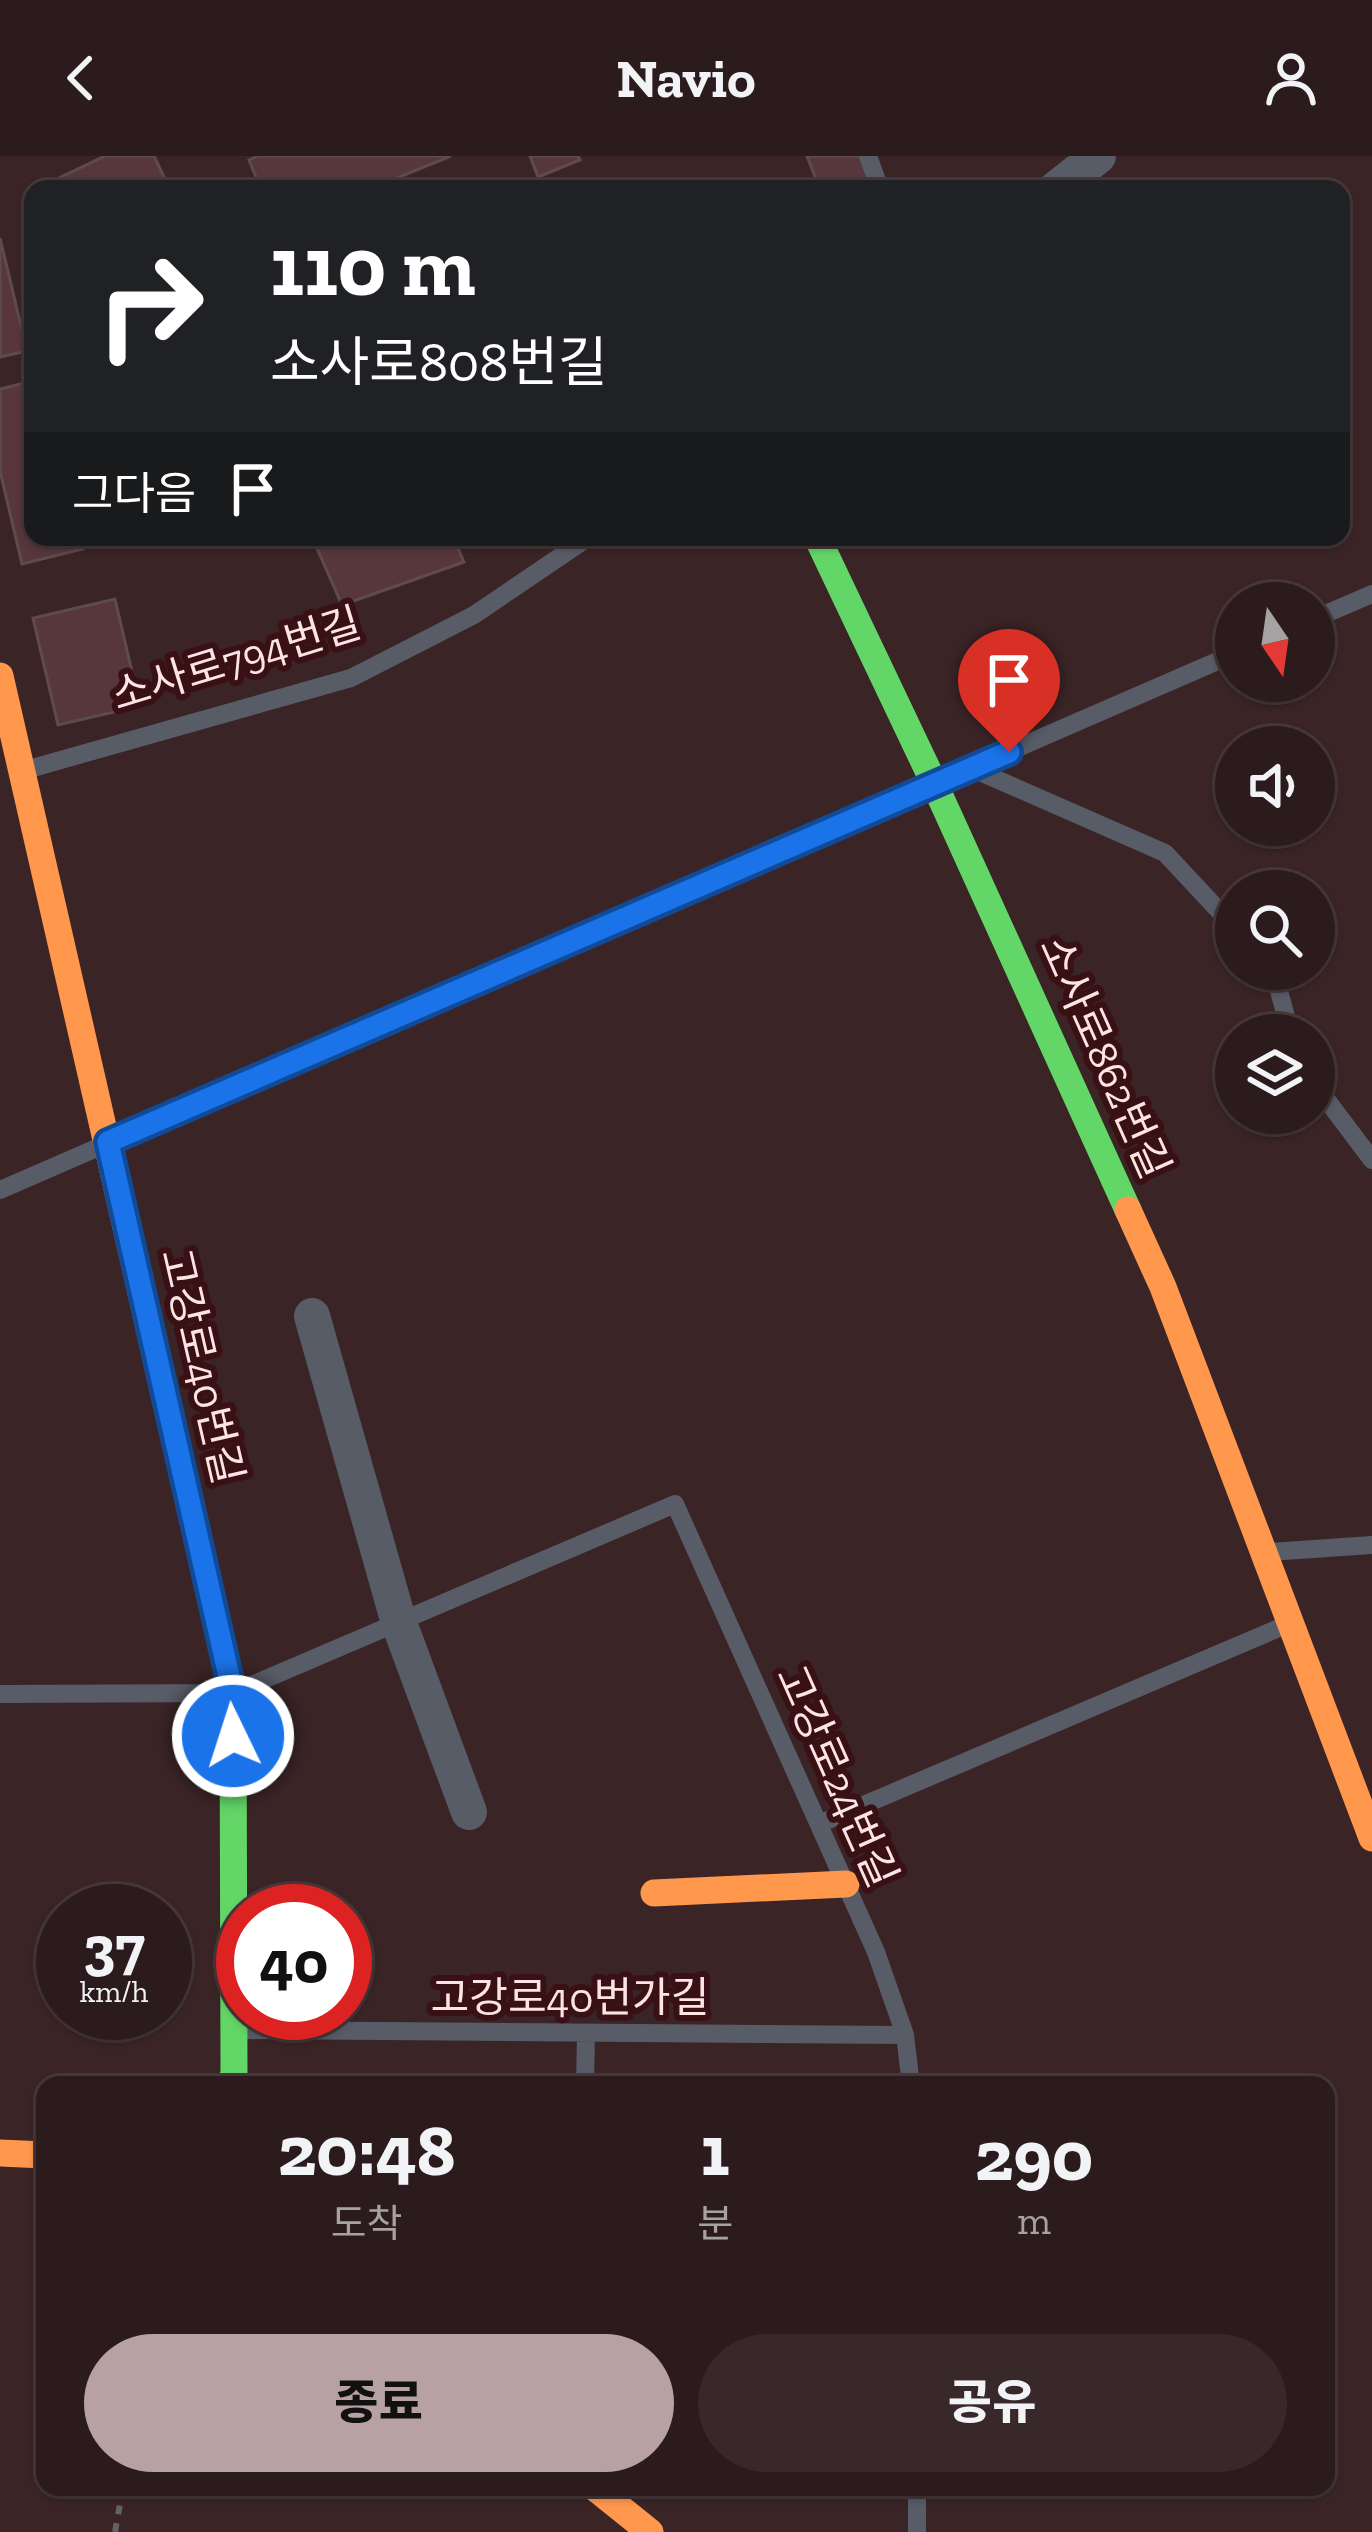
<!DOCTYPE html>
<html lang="ko">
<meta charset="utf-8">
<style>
:root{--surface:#2c1b1c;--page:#382829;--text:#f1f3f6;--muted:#a6a1a3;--line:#48393b;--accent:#b8a1a2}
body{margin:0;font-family:"Zilla Slab","Noto Sans KR",serif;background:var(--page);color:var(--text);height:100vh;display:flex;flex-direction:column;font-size:45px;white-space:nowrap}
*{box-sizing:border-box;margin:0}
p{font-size:39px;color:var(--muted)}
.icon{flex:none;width:66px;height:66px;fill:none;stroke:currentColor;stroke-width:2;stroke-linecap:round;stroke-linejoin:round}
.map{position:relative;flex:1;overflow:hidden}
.side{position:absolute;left:36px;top:1920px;width:1299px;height:420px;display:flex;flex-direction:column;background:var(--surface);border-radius:24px;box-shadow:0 3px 9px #0004,0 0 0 3px var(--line)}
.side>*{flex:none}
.banner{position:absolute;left:24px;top:24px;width:1326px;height:366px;border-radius:24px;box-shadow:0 3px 9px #0004,0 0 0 3px var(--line);background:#202124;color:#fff;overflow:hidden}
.needle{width:78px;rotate:167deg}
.fabs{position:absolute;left:1215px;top:426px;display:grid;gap:24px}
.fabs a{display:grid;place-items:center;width:120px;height:120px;border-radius:50%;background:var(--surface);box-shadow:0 3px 9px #0004,0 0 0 3px var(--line);font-size:60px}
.speed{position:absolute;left:36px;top:1728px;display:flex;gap:24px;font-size:60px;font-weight:700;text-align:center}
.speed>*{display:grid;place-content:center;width:156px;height:156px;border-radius:50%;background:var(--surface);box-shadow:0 3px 9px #0004,0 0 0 3px var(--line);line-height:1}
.speed small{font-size:30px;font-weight:400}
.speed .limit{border:18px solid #d22;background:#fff;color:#111}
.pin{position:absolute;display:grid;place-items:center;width:102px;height:102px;color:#fff;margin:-123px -51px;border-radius:50% 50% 50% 0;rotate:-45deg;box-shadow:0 0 12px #0007}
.pin .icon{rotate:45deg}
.me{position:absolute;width:132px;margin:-66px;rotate:356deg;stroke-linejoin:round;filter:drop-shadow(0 0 9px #0008)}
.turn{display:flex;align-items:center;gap:42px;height:252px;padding:0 48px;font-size:54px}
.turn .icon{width:156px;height:156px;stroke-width:2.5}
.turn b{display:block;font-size:84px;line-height:102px}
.then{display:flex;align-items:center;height:114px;padding:0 48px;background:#0003;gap:24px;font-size:45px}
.eta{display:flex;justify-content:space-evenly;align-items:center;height:204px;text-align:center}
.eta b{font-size:72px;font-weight:800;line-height:84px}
.action{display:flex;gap:24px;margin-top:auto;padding:24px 48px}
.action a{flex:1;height:138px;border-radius:72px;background:var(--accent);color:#111;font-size:48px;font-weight:800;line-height:138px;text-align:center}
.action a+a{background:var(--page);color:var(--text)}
header{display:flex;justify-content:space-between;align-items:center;height:156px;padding:0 48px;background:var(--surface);font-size:54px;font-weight:800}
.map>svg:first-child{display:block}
</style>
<header><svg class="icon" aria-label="back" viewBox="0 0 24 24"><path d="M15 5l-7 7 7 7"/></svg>Navio<svg class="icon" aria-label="person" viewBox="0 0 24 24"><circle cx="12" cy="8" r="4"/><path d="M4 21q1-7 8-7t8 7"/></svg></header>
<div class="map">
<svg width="1372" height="2376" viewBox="0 0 1372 2376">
<rect width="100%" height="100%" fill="#3a2426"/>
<path fill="#58373c" stroke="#5e4b4c" stroke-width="3" d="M 105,0 L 154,0 L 167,27 L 154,33 L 64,33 L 59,22 Z
M 258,0 L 451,0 L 370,33 L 261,33 L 249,4 Z
M 530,0 L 578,0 L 580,4 L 538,21 Z
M 807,0 L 861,0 L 875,33 L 820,33 Z
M 0,82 L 27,195 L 0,201 Z
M 33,225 L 33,381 L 80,381 L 83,393 L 22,408 L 0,315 L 0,233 Z
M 312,381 L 453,381 L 464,406 L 342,449 Z
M 115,443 L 140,550 L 58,569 L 33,462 Z"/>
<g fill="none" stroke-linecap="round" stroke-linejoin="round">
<path stroke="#636068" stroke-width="6" stroke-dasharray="9 9" stroke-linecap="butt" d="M 115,2376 L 123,2331"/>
<path stroke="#585c67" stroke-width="18" d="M 868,0 L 880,33
M 1314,463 L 1372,438
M 971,612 L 1165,697 L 1236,773
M 22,615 L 351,522 L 474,459 L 589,381
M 1273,813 L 1291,879
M 1314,927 L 1372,1004
M 0,1034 L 1236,497
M 1269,1396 L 1372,1389
M 0,1538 L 233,1537 L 675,1348 L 876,1796 L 905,1879 L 911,1929
M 819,1668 L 1286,1469
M 238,1874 L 905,1879
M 585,1929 L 586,1877
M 917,2331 L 917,2376"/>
<path stroke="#585c67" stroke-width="36" d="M 1056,33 L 1098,0
M 312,1160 L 399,1467 L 469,1656"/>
<path stroke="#63d668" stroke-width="27" d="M 817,381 L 934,627 L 1128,1054
M 211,1443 L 233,1537 L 234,1917 L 230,1929"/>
<path stroke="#ff974d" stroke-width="27" d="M 0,520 L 211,1443
M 1128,1054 L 1163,1131 L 1372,1682
M 654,1737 L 846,1728
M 0,1997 L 45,1999
M 594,2331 L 650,2376"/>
</g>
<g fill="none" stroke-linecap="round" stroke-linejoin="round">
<g stroke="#114b97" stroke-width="30">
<path id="route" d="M 233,1580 L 233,1538 L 108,986 L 1009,596"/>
</g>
<use href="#route" stroke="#1a73e8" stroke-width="21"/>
</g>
<g text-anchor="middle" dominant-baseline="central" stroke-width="12" stroke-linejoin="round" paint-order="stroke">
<g font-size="42" fill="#fce4e4" stroke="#391014">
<text transform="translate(236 503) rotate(-17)">소사로794번길</text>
<text transform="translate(1105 901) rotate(66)">소사로862번길</text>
<text transform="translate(202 1210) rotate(77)">고강로40번길</text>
<text transform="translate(837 1620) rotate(66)">고강로24번길</text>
<text x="570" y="1841">고강로40번가길</text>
</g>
</g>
</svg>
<div class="fabs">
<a><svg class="needle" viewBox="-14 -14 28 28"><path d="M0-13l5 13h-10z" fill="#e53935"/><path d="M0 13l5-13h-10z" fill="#a6a1a3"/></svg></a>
<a><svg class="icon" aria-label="sound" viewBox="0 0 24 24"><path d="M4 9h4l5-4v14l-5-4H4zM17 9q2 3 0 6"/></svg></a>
<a><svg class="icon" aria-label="search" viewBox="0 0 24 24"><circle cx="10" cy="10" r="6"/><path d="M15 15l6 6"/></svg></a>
<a><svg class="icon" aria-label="layers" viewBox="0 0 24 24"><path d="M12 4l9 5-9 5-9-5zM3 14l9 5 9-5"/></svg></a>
</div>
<div class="speed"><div>37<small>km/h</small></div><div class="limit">40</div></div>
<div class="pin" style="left:1009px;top:596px;background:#d93025"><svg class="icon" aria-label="arrive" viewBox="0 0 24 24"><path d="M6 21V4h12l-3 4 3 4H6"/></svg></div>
<svg class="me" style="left:233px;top:1580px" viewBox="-20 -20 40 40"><circle r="17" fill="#1a73e8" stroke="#fff" stroke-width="3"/><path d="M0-11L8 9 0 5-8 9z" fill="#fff"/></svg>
<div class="banner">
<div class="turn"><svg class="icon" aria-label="right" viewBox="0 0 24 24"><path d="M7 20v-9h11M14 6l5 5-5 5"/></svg><div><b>110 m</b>소사로808번길</div></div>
<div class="then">그다음<svg class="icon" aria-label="arrive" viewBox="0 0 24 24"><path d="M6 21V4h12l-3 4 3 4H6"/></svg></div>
</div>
<section class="side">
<div class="eta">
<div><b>20:48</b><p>도착</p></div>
<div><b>1</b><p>분</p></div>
<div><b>290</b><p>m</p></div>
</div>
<div class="action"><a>종료</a><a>공유</a></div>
</section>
</div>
